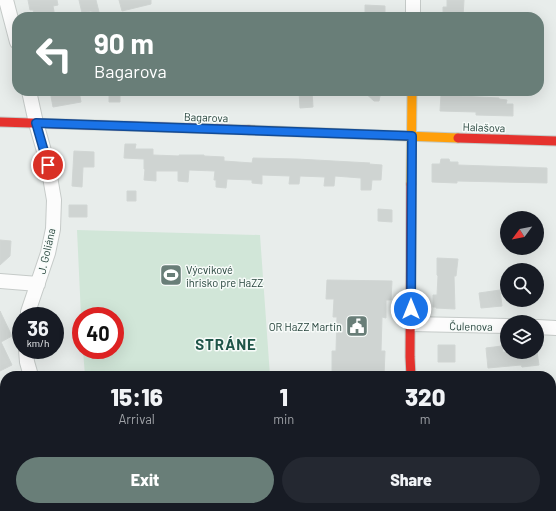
<!DOCTYPE html>
<meta charset="utf-8">
<style>
:root{--surface:#171b24;--page:#242831;--text:#f1f3f6;--muted:#9ea1a6;--accent:#697e78}
body{margin:0;font-family:Barlow,sans-serif;background:var(--page);color:var(--text);height:100vh;display:flex;flex-direction:column;font-size:15px;white-space:nowrap}
*{box-sizing:border-box;margin:0}
p{font-size:13px;color:var(--muted)}
.icon{flex:none;width:22px;height:22px;fill:none;stroke:currentColor;stroke-width:2;stroke-linecap:round;stroke-linejoin:round}
.map{position:relative;flex:1;overflow:hidden}
.side{position:absolute;left:0px;top:371px;width:556px;height:140px;display:flex;flex-direction:column;background:var(--surface);border-radius:16px 16px 0 0;box-shadow:0 4px 16px #0002}
.side>*{flex:none}
.guide{position:absolute;left:12px;top:12px;width:532px;height:84px;border-radius:16px;box-shadow:0 4px 16px #0002;background:#697e78;color:#fff;overflow:hidden}
.needle{width:26px;rotate:238deg}
.buttons{position:absolute;left:500px;top:211px;display:grid;gap:8px}
.buttons a{display:grid;place-items:center;width:44px;height:44px;border-radius:50%;background:var(--surface);box-shadow:0 4px 16px #0002;font-size:20px}
.speed{position:absolute;left:12px;top:307px;display:flex;gap:8px;font-size:20px;font-weight:700;text-align:center}
.speed>*{display:grid;place-content:center;width:52px;height:52px;border-radius:50%;background:var(--surface);box-shadow:0 4px 16px #0002;line-height:1}
.speed small{font-size:10px;font-weight:400}
.speed .limit{border:6px solid #d22;background:#fff;color:#111}
.pin{position:absolute;display:grid;place-items:center;width:34px;height:34px;color:#fff;margin:-17px;border:2px solid #fff;border-radius:50%;box-shadow:0 1px 4px #0007}
.me{position:absolute;width:44px;margin:-22px;rotate:0deg;stroke-linejoin:round;filter:drop-shadow(0 0 3px #0008)}
.turn{display:flex;align-items:center;gap:14px;height:84px;padding:0 16px;font-size:18px}
.turn .icon{width:52px;height:52px;stroke-width:2.5}
.turn b{display:block;font-size:28px;line-height:34px}
.eta{display:flex;justify-content:space-evenly;align-items:center;height:68px;text-align:center}
.eta b{font-size:24px;font-weight:800;line-height:28px}
.primary-button{display:flex;gap:8px;margin-top:auto;padding:8px 16px}
.primary-button a{flex:1;height:46px;border-radius:24px;background:var(--accent);color:#fff;font-size:16px;font-weight:800;line-height:46px;text-align:center}
.primary-button a+a{background:var(--page);color:var(--text)}
.map>svg:first-child{display:block}
</style>
<div class="map">
<svg width="556" height="511" viewBox="0 0 556 511">
<rect width="100%" height="100%" fill="#e8edeb"/>
<path fill="#d1e6d8" d="M 77,230 L 260,235 L 270,376 L 85,376 L 83,350 L 115,350 L 115,316 L 81,316 Z"/>
<path fill="#cfd4d2" stroke="#d1d6d4" d="M 28,0 L 57,0 L 58,5 L 53,6 L 55,17 L 35,17 L 33,10 L 30,10 Z
M 79,0 L 96,0 L 100,16 L 91,11 L 82,13 Z
M 119,0 L 151,0 L 151,4 L 122,11 Z
M 447,0 L 464,0 L 463,17 L 443,17 L 443,7 L 447,7 Z
M 365,5 L 385,6 L 385,17 L 365,17 Z
M 50,91 L 79,91 L 81,102 L 53,107 Z
M 109,91 L 120,91 L 120,102 L 109,102 Z
M 299,91 L 312,91 L 313,107 L 300,108 Z
M 363,91 L 381,91 L 379,101 L 374,101 Z
M 441,95 L 499,98 L 499,99 L 507,100 L 506,104 L 513,104 L 513,116 L 476,115 L 476,112 L 440,111 Z
M 125,144 L 136,144 L 135,149 L 153,149 L 153,155 L 179,156 L 179,155 L 204,155 L 204,156 L 224,157 L 224,161 L 252,163 L 253,158 L 297,159 L 370,163 L 369,164 L 382,165 L 381,180 L 372,180 L 371,190 L 361,190 L 361,178 L 335,176 L 334,186 L 324,186 L 325,177 L 300,176 L 299,184 L 289,184 L 290,176 L 262,175 L 262,184 L 252,183 L 252,180 L 227,179 L 226,188 L 216,187 L 216,180 L 214,180 L 215,171 L 189,170 L 188,182 L 178,181 L 178,171 L 156,171 L 156,181 L 144,180 L 145,169 L 144,169 L 144,159 L 124,158 Z
M 74,151 L 94,152 L 94,167 L 83,167 L 82,187 L 72,186 Z
M 441,159 L 449,159 L 450,162 L 458,162 L 458,165 L 547,168 L 547,183 L 457,181 L 457,183 L 432,182 L 432,164 L 440,164 Z
M 127,191 L 136,191 L 136,201 L 127,201 Z
M 69,205 L 87,205 L 87,217 L 69,217 Z
M 378,209 L 392,210 L 392,222 L 378,221 Z
M 0,240 L 11,241 L 10,256 L 0,265 Z
M 437,258 L 458,259 L 456,276 L 454,276 L 455,309 L 436,308 L 436,307 L 433,307 L 433,295 L 437,295 L 438,276 L 437,275 Z
M 327,280 L 392,281 L 391,300 L 386,300 L 386,318 L 382,317 L 381,351 L 385,351 L 384,376 L 332,376 L 332,351 L 336,351 L 337,317 L 333,317 L 334,299 L 326,299 Z
M 500,290 L 502,306 L 481,308 L 479,293 Z
M 0,311 L 12,336 L 1,342 L 12,365 L 0,371 Z
M 438,345 L 455,345 L 455,362 L 438,362 Z
M 502,346 L 503,352 L 537,352 L 539,365 L 522,367 L 521,365 L 488,368 L 486,348 Z"/>
<g fill="none" stroke-linecap="round" stroke-linejoin="round">
<g stroke="#c5cac8" stroke-width="16">
<path id="street" d="M 6,0 L 17,42
M 413,17 L 413,0
M 0,281 L 38,284
M 28,316 L 28,312 L 48,253 L 53,229 L 54,200 L 48,165 L 36,123 L 29,91
M 411,324 L 507,326
M 537,327 L 556,328
M 26,350 L 27,362 L 31,376
M 0,413 L 5,411
M 89,506 L 91,511
M 233,506 L 235,511
M 422,511 L 432,508"/>
</g>
<g stroke="#c3cbc8" stroke-width="11">
<path id="slow" d="M 249,130 L 458,138
M 411,184 L 412,91"/>
</g>
<g stroke="#c3cbc8" stroke-width="11">
<path id="jam" d="M 0,122 L 249,130
M 458,138 L 556,141
M 411,376 L 410,357 L 411,184"/>
</g>
<use href="#street" stroke="#fcfcfc" stroke-width="14"/>
<use href="#slow" stroke="#ff9f0a" stroke-width="9"/>
<use href="#jam" stroke="#e5322d" stroke-width="9"/>
</g>
<g fill="none" stroke-linecap="round" stroke-linejoin="round">
<g stroke="#114b97" stroke-width="10">
<path id="route" d="M 48,165 L 36,123 L 412,136 L 411,309"/>
</g>
<use href="#route" stroke="#1a73e8" stroke-width="7"/>
</g>
<defs>
<g id="stadium-square" transform="scale(1.15)"><rect x="-9" y="-9" width="18" height="18" rx="4" fill="#697e78" stroke="#f7fbf9"/><path d="M0-5a6.5 5 0 1 0 0 10a6.5 5 0 1 0 0-10ZM-3.5-1.8h7v3.6h-7Z" fill="#fff"/></g>
<g id="civic-square" transform="scale(1.15)"><rect x="-9" y="-9" width="18" height="18" rx="4" fill="#697e78" stroke="#f7fbf9"/><path d="M-.6-6.5H3V-4.5H.6V-3L4-1V1h2V6H-6V1h2V-1L-.6-3ZM-1.2 2.5V6h2.4V2.5Z" fill="#fff"/></g>
</defs>
<g fill-rule="evenodd">
<use href="#stadium-square" x="171" y="275"/>
<use href="#civic-square" x="357" y="326"/>
</g>
<g text-anchor="middle" dominant-baseline="central" stroke-width="3" stroke-linejoin="round" paint-order="stroke">
<g font-size="11" fill="#24423a" stroke="#f7fbf9">
<text transform="translate(206 117) rotate(2)">Bagarova</text>
<text transform="translate(484 127) rotate(2)">Halašova</text>
<text transform="translate(46 251) rotate(-77)">J. Goliána</text>
<text transform="translate(471 326) rotate(1)">Čulenova</text>
</g>
<g font-size="11" fill="#24423a" stroke="#f7fbf9" text-anchor="start">
<text x="186" y="269">Výcvikové<tspan x="186" dy="13">ihrisko pre HaZZ</tspan></text>
<text x="342" y="326" text-anchor="end">OR HaZZ Martin</text>
</g>
<g font-size="15" font-weight="bold" letter-spacing="1" fill="#1f5548" stroke="#f7fbf9">
<text x="226" y="344">STRÁNE</text>
</g>
</g>
</svg>
<div class="buttons">
<a><svg class="needle" viewBox="-14 -14 28 28"><path d="M0-13l5 13h-10z" fill="#e53935"/><path d="M0 13l5-13h-10z" fill="#9ea1a6"/></svg></a>
<a><svg class="icon" aria-label="search" viewBox="0 0 24 24"><circle cx="10" cy="10" r="6"/><path d="M15 15l6 6"/></svg></a>
<a><svg class="icon" aria-label="layers" viewBox="0 0 24 24"><path d="M12 4l9 5-9 5-9-5zM3 14l9 5 9-5"/></svg></a>
</div>
<div class="speed"><div>36<small>km/h</small></div><div class="limit">40</div></div>
<div class="pin" style="left:48px;top:165px;background:#d93025"><svg class="icon" aria-label="arrive" viewBox="0 0 24 24"><path d="M6 21V4h12l-3 4 3 4H6"/></svg></div>
<svg class="me" style="left:411px;top:309px" viewBox="-20 -20 40 40"><circle r="17" fill="#1a73e8" stroke="#fff" stroke-width="3"/><path d="M0-11L8 9 0 5-8 9z" fill="#fff"/></svg>
<div class="guide">
<div class="turn"><svg class="icon" aria-label="left" viewBox="0 0 24 24"><path d="M17 20v-9H6M10 6l-5 5 5 5"/></svg><div><b>90 m</b>Bagarova</div></div>
</div>
<section class="side">
<div class="eta">
<div><b>15:16</b><p>Arrival</p></div>
<div><b>1</b><p>min</p></div>
<div><b>320</b><p>m</p></div>
</div>
<div class="primary-button"><a>Exit</a><a>Share</a></div>
</section>
</div>
